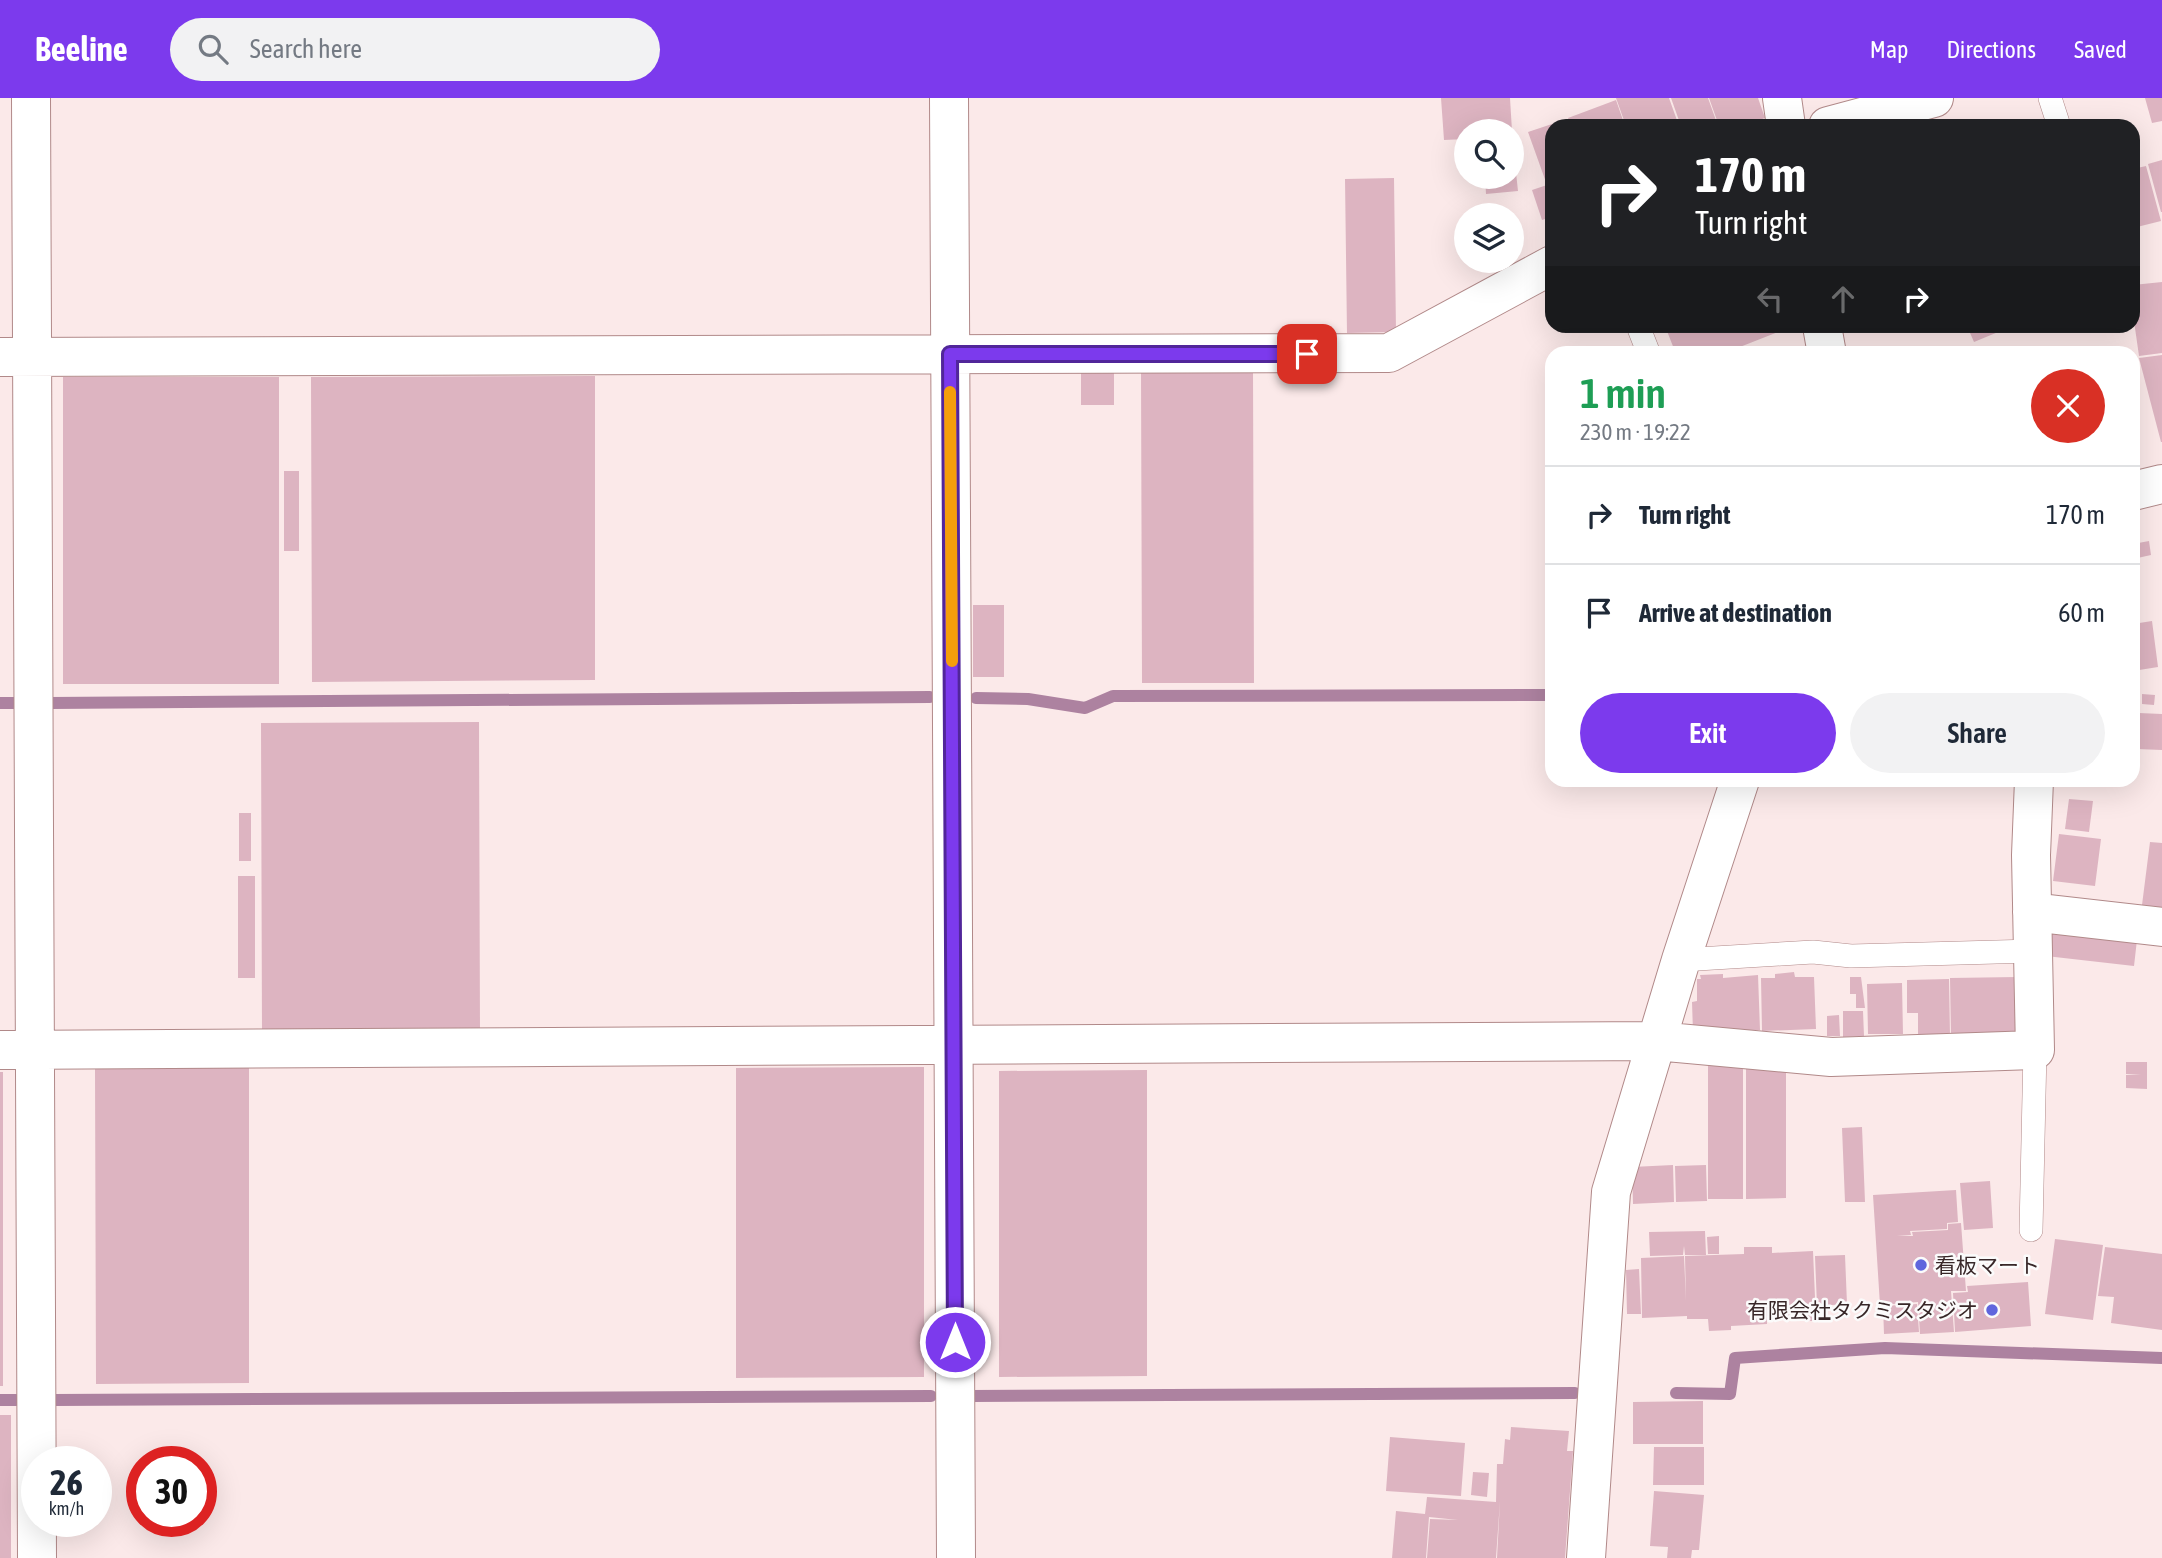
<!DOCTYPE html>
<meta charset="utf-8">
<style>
:root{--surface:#fff;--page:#f2f2f3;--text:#1f2937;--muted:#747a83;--line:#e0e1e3;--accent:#7c3aed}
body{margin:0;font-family:"Asap Condensed","Noto Sans JP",sans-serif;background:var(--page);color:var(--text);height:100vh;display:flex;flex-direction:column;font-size:26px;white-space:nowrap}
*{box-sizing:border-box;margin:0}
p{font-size:23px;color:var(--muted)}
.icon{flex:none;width:38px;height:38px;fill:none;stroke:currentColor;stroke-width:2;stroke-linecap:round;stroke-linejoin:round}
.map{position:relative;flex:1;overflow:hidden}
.side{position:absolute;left:1545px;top:248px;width:595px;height:441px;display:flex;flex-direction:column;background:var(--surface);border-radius:21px;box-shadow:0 7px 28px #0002}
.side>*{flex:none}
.banner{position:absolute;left:1545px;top:21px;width:595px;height:214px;border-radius:21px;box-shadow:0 7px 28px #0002;background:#202124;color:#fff;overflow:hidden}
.tools{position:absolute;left:1454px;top:21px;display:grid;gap:14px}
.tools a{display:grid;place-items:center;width:70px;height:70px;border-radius:50%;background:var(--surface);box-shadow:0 7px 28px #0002;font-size:35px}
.speed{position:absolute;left:21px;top:1348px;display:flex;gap:14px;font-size:35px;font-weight:700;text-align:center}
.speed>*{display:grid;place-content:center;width:91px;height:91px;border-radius:50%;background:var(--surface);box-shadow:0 7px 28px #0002;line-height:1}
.speed small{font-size:18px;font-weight:400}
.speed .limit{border:10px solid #d22;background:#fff;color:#111}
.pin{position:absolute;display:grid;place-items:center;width:60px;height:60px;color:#fff;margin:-30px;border-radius:14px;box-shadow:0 4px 10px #0006}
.me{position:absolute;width:77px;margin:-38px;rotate:0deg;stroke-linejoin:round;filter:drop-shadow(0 0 5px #0008)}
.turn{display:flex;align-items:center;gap:24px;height:147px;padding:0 35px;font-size:32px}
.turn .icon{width:91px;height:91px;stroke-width:2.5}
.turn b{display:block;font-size:49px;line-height:60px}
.lanes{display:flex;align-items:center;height:66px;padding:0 35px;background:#0003;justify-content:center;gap:35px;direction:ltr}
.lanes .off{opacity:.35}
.round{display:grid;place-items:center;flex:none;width:74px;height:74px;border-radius:37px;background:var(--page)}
.head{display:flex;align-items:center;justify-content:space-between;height:119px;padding:0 35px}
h1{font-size:42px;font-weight:600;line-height:52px;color:#1e9e55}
.primary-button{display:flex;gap:14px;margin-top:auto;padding:14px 35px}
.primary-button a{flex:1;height:80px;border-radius:42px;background:var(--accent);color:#fff;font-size:28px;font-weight:600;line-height:80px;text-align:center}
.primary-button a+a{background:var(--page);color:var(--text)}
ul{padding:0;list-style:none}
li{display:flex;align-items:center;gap:21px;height:98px;padding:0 35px;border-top:2px solid var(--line)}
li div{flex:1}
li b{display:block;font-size:26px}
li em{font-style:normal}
header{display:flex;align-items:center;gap:42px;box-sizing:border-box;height:98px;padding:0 35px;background:var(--accent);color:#fff}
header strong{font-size:33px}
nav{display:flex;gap:38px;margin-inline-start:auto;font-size:24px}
.search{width:490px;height:63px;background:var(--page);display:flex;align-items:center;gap:18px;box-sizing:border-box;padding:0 24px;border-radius:38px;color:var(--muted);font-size:26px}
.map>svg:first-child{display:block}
</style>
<header>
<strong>Beeline</strong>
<div class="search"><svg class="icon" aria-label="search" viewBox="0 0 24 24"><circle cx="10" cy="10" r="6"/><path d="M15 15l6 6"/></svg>Search here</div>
<nav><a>Map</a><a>Directions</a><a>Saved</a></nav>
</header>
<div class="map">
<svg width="2162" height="1460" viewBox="0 0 2162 1460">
<rect width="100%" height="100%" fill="#fbe9e9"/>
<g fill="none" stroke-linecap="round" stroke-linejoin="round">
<path stroke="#ad82a0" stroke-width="12" d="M 976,600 L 1028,601 L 1085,610 L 1113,598 L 1552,597
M 0,605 L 15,605
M 50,605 L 930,599
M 1676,1295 L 1730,1296 L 1735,1260 L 1885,1250 L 2162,1260
M 971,1298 L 1575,1295
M 0,1302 L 16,1302
M 53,1302 L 931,1298"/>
</g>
<path fill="#ddb4c1" d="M 1441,0 L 1510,0 L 1512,33 L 1466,33 L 1466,41 L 1444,42 Z
M 1616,0 L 1669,0 L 1679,28 L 1626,28 Z
M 1671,0 L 1708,0 L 1718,28 L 1681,28 Z
M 1709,0 L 1758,0 L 1765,20 L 1743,28 L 1719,28 Z
M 2145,0 L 2162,0 L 2162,23 L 2152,25 Z
M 1616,2 L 1625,28 L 1571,28 L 1568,20 Z
M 1567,21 L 1569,28 L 1552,28 L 1552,119 L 1542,122 L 1532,92 L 1547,87 L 1528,34 Z
M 1512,38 L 1518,93 L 1486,96 L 1485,79 L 1512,79 Z
M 2162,62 L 2162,114 L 2161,114 L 2148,66 Z
M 2146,68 L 2161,123 L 2133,130 L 2133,71 Z
M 1394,80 L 1396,234 L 1347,235 L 1345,81 Z
M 2162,184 L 2162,255 L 2139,258 L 2133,216 L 2133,187 Z
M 1665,228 L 1793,228 L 1722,256 L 1676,256 Z
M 1967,228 L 2001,228 L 2003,232 L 1974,244 Z
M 2162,257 L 2162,344 L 2161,344 L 2139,260 Z
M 1114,269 L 1114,307 L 1081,307 L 1081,270 Z
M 1253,271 L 1254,585 L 1142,585 L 1141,272 Z
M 595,278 L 595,582 L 312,584 L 311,279 Z
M 63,279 L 279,279 L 279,586 L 63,586 Z
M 284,373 L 299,373 L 299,453 L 284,453 Z
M 2149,443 L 2151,457 L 2133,461 L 2133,446 Z
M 973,507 L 1004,507 L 1004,579 L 973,579 Z
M 2152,523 L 2158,569 L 2133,573 L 2133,526 Z
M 2142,596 L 2155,597 L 2154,607 L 2142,606 Z
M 2139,615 L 2162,616 L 2162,652 L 2137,651 Z
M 479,624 L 480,935 L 262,936 L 261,625 Z
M 2069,701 L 2093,703 L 2089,734 L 2065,731 Z
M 239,715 L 251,715 L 251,763 L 239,763 Z
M 2059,736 L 2101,741 L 2095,788 L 2053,783 Z
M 2150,744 L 2162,745 L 2162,810 L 2142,807 Z
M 238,778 L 255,778 L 255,880 L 238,880 Z
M 2050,823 L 2138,833 L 2134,868 L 2046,858 Z
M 1794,874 L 1795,879 L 1814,879 L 1816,931 L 1762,933 L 1761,880 L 1775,880 L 1775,876 Z
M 1723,876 L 1723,880 L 1758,877 L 1760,932 L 1693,934 L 1692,904 L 1697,903 L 1697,881 L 1701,881 L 1700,877 Z
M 1850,879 L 1861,879 L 1865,910 L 1856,910 L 1856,896 L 1850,896 Z
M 2017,879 L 2018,937 L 1951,938 L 1950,880 Z
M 1949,881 L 1950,937 L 1918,937 L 1918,915 L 1907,915 L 1907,882 Z
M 1902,885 L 1903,936 L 1868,936 L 1867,886 Z
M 1843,913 L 1863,913 L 1864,938 L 1843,939 Z
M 1839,917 L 1840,938 L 1827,938 L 1827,918 Z
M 2126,964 L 2147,964 L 2147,991 L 2126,990 L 2126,977 L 2141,977 L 2126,976 Z
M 1743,967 L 1743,1101 L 1708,1101 L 1708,968 Z
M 1746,967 L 1786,967 L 1786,1100 L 1746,1101 Z
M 924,969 L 924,1279 L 736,1280 L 736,970 Z
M 95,970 L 249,970 L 249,1285 L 96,1286 Z
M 1147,972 L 1147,1278 L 999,1279 L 999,973 Z
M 0,974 L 3,974 L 3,1288 L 0,1288 Z
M 1862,1029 L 1865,1104 L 1845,1104 L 1842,1030 Z
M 1673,1067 L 1674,1104 L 1633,1106 L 1632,1069 Z
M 1706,1067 L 1707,1103 L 1676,1104 L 1675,1068 Z
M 1990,1083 L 1993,1130 L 1964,1132 L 1960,1085 Z
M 1956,1092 L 1958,1124 L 1947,1125 L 1947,1122 L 1947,1131 L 1910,1133 L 1911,1137 L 1897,1138 L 1913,1138 L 1912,1134 L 1948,1132 L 1948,1126 L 1961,1125 L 1966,1193 L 1951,1193 L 1954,1234 L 1920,1236 L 1918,1204 L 1880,1207 L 1873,1097 Z
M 1705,1133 L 1706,1157 L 1685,1157 L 1684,1148 L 1683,1157 L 1650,1158 L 1649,1134 Z
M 1719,1138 L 1719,1156 L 1708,1156 L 1707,1139 Z
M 2055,1141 L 2103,1147 L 2093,1222 L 2045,1216 Z
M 1744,1149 L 1772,1149 L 1772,1155 L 1813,1153 L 1816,1223 L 1805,1223 L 1805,1217 L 1767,1218 L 1767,1226 L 1731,1228 L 1731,1232 L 1709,1233 L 1708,1221 L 1687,1221 L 1687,1218 L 1642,1220 L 1641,1160 L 1684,1158 L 1686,1203 L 1685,1158 L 1744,1156 Z
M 2105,1149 L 2162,1156 L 2162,1232 L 2111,1225 L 2114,1199 L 2098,1198 Z
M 1845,1157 L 1847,1206 L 1817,1208 L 1815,1158 Z
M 1639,1171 L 1641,1216 L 1627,1216 L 1626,1172 Z
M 2028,1184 L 2031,1228 L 1955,1234 L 1953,1195 L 1968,1194 L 1967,1188 Z
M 1917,1206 L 1919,1234 L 1884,1236 L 1883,1208 Z
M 1703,1303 L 1703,1346 L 1633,1346 L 1633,1304 Z
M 0,1317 L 11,1317 L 11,1460 L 0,1460 Z
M 1511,1329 L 1569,1333 L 1567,1353 L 1573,1353 L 1565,1460 L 1497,1460 L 1500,1403 L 1496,1460 L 1427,1460 L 1430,1421 L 1458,1422 L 1429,1419 L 1426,1460 L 1392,1460 L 1396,1413 L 1425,1416 L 1427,1399 L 1496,1404 L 1497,1366 L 1503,1366 L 1505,1341 L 1510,1342 Z
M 1390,1339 L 1465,1345 L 1461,1398 L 1386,1393 Z
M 1654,1349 L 1704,1349 L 1704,1387 L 1653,1387 Z
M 1473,1374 L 1489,1375 L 1487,1399 L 1471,1397 Z
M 1654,1393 L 1704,1397 L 1699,1452 L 1692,1452 L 1691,1460 L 1667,1460 L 1668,1449 L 1650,1448 Z"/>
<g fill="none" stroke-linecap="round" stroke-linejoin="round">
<g stroke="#b18989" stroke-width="24">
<path id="lane" d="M 2050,0 L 2059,28
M 1638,228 L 1649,256
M 1681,862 L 1813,854 L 1851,858 L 2033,853
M 2031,1132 L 2035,952"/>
</g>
<g stroke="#b18989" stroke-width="40">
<path id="street" d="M 31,0 L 37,1460
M 949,0 L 956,1460
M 1782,0 L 1786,28
M 1828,28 L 1934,0
M 1822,228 L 1827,256
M 0,259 L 1389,255 L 1552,167
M 2133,393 L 2162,386
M 2032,814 L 2162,829
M 0,952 L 1656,943 L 1831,959 L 2035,952 L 2031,757 L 2034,682
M 1586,1460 L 1611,1094 L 1681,862 L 1740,682"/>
</g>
<use href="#lane" stroke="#fff" stroke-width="23"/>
<use href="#street" stroke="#fff" stroke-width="38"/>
</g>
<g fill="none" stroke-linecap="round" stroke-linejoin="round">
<g stroke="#51269a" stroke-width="18">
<path id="route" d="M 955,1244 L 950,256 L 1307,256"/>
</g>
<use href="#route" stroke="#7c3aed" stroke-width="12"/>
<path stroke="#f59e0b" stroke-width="12" d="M 950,294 L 952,563"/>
</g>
<g fill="#5f65dd" stroke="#fbfbfb" stroke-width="2.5">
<circle cx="1921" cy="1167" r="7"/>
<circle cx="1992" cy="1212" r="7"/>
</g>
<g text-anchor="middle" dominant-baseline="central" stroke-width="5" stroke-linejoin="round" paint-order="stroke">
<g font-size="21" fill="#382728" stroke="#fbfbfb" text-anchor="start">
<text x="1935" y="1167">看板マート</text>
<text x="1978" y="1212" text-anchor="end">有限会社タクミスタジオ</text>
</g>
</g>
</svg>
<div class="tools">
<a><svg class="icon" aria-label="search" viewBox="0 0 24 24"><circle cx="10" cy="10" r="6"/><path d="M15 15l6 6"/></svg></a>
<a><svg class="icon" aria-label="layers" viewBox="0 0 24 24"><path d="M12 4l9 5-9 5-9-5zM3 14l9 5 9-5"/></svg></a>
</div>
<div class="speed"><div>26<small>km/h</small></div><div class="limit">30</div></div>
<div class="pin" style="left:1307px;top:256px;background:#d93025"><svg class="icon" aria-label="arrive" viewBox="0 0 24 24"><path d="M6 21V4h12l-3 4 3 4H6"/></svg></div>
<svg class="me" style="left:955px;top:1244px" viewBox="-20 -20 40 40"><circle r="17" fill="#7c3aed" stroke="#fff" stroke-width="3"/><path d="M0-11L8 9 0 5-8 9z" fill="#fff"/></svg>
<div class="banner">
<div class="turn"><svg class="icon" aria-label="right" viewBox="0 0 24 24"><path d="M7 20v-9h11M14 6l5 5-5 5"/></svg><div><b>170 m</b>Turn right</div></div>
<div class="lanes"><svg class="icon off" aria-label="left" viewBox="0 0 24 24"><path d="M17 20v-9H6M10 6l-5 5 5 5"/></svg><svg class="icon off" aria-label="ahead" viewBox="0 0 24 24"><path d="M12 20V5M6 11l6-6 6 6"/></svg><svg class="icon" aria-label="right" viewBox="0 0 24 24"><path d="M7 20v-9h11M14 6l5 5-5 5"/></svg></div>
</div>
<section class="side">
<div class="head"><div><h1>1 min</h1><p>230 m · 19:22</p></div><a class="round" style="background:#d93025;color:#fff"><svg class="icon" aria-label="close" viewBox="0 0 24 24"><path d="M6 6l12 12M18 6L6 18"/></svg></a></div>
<ul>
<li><svg class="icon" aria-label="right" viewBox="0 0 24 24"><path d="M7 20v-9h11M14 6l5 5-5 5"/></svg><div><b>Turn right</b></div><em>170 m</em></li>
<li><svg class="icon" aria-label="arrive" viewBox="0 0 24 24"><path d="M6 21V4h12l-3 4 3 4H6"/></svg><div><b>Arrive at destination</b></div><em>60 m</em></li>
</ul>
<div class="primary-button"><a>Exit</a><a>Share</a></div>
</section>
</div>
